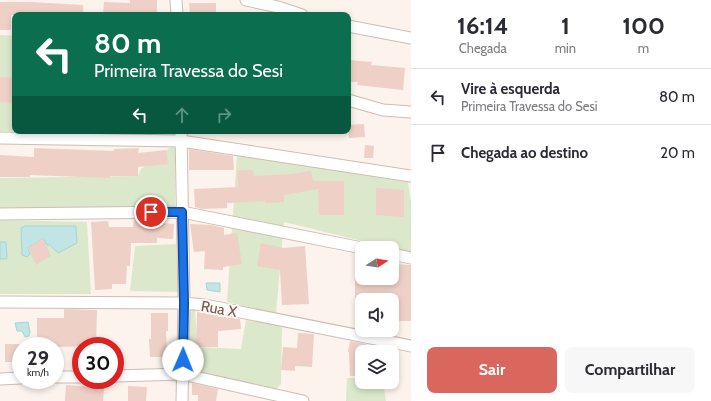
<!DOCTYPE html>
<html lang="pt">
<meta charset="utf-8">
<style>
:root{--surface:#fff;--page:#f7f7f7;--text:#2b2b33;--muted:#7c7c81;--line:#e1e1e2;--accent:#d9675d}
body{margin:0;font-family:Cabin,sans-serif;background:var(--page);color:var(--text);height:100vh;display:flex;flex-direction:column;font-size:15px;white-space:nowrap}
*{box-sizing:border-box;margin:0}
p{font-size:13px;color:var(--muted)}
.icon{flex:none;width:22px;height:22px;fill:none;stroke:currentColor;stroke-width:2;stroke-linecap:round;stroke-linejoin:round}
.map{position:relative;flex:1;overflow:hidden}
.drawer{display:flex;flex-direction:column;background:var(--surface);width:300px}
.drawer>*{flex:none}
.guide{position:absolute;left:12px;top:12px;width:339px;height:122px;border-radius:8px;box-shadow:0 2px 6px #0003;background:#0b6e4f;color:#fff;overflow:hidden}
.needle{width:26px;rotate:78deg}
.buttons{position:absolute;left:355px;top:241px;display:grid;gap:8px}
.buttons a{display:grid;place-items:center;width:44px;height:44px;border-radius:8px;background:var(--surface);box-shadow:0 2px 6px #0003;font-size:20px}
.speed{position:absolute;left:12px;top:337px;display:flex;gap:8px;font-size:20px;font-weight:700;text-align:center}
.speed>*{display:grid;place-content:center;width:52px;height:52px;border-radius:50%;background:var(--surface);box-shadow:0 2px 6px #0003;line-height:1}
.speed small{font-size:10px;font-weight:400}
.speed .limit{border:6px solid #d22;background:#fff;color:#111}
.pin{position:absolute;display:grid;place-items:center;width:34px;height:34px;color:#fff;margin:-17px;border:2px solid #fff;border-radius:50%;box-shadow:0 1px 4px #0007}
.me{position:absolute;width:44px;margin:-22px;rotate:1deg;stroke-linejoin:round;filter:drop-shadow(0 0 3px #0008)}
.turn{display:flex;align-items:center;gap:14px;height:84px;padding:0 16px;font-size:18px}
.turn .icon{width:52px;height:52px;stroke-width:2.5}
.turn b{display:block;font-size:28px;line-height:34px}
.lanes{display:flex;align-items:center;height:38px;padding:0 16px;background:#0003;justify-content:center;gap:20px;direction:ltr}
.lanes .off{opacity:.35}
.eta{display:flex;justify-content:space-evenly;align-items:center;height:68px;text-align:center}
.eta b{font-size:24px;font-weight:700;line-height:28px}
.primary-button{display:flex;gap:8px;margin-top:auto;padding:8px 16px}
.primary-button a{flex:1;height:46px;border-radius:8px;background:var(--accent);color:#fff;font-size:16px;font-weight:700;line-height:46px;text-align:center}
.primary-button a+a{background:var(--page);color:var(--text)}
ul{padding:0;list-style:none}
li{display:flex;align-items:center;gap:12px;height:56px;padding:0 16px;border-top:1px solid var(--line)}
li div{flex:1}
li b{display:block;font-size:15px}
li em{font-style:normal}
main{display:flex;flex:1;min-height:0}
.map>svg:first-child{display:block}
</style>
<main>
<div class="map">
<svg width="411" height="401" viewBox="0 0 411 401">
<rect width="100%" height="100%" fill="#fbf3ec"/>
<path fill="#dbe8cb" d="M 0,35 L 15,36 L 15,131 L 0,131 Z
M 175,144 L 175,208 L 0,208 L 0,178 L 138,176 L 141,169 Z
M 237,155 L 408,182 L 411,203 L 411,253 L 284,222 L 276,314 L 227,302 Z
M 0,220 L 87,222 L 91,294 L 0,294 Z
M 176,244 L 178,292 L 130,291 L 135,246 Z
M 189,310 L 195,310 L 197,347 L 241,349 L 246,320 L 282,327 L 281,384 L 275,390 L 187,372 Z
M 347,378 L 362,378 L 362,382 L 383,382 L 386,401 L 346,401 Z"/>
<path fill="#c1e4e4" stroke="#a8d4d5" d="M 25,226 L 76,226 L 77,243 L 58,253 L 50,245 L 47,245 L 43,238 L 28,248 L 30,254 L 27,257 L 22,255 L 21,228 Z
M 0,242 L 6,242 L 7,259 L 0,259 Z
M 206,283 L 220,283 L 220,292 L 207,290 Z
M 28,322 L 30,332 L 29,336 L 25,337 L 22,331 L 17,331 L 15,323 Z"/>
<path fill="#eed0c6" d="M 130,0 L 157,0 L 157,15 L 103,15 L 104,2 L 130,3 Z
M 0,2 L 31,2 L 83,5 L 83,15 L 11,15 L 11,30 L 0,30 Z
M 189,3 L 216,3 L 216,14 L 190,14 Z
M 348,60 L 372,62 L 371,65 L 405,68 L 403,90 L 357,85 L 358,82 L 348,82 Z
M 0,77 L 15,78 L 15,103 L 0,102 Z
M 364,124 L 365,137 L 349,138 L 348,125 Z
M 365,145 L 374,146 L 373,158 L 364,158 Z
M 34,148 L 114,151 L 114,149 L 139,148 L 138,153 L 166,150 L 168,164 L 138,167 L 138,176 L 110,176 L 110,178 L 30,175 L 30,177 L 0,177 L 0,155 L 34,157 Z
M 189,149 L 233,156 L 234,170 L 189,170 Z
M 237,170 L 253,170 L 254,176 L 292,174 L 311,171 L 313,181 L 344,181 L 344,215 L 319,215 L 318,189 L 284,195 L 284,202 L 265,203 L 265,201 L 227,203 L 227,208 L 202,209 L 195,207 L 194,189 L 238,187 Z
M 376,188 L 404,190 L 404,217 L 376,215 Z
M 147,219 L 161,220 L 161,223 L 174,224 L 173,239 L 157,238 L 157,243 L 131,243 L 130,266 L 127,266 L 126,284 L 112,284 L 112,289 L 95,290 L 91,222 L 108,221 L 109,227 L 133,227 L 134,220 L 147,221 Z
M 190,224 L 211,225 L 224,228 L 224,235 L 237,233 L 242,264 L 223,267 L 223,270 L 204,269 L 205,251 L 194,252 Z
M 43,238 L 51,256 L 36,265 L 28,248 Z
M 261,243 L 284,248 L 305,246 L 309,304 L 282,305 L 280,270 L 257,266 Z
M 392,264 L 411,265 L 411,321 L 392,321 L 392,300 L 355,300 L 355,278 L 392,278 Z
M 64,309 L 97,310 L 96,346 L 55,347 L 55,346 L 37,346 L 37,318 L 64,318 Z
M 197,312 L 218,315 L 218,317 L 227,317 L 240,319 L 241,329 L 218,331 L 218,347 L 196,347 Z
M 151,313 L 168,313 L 168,331 L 166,331 L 167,357 L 150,357 L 149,339 L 151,339 Z
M 298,333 L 314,334 L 312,367 L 295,366 L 295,371 L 281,370 L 283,347 L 297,348 Z
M 350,341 L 366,344 L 365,352 L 362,352 L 362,376 L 350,376 L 349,352 L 348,352 Z
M 5,344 L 21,344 L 21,362 L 5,362 Z
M 192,383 L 218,389 L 216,401 L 198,401 L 198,395 L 192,395 Z
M 66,385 L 104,388 L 103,401 L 65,401 Z
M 128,386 L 147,387 L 146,401 L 128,401 Z"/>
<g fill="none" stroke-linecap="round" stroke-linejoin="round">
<g stroke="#cfbcb4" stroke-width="13">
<path id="minor" d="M 176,0 L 177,15
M 246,0 L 278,7 L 302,15
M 348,26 L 411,38
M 348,100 L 383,110 L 411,112
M 181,131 L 184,303 L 182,401
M 0,138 L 181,141 L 411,176
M 0,214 L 182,212 L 362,248
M 392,254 L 411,258
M 0,302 L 184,303 L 205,305 L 411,346
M 115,376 L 182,374 L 303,401
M 55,377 L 81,377
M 0,379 L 21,378"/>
</g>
<use href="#minor" stroke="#fff" stroke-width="11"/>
</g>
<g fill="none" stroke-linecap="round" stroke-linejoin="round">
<g stroke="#114b97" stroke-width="10">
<path id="route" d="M 151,212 L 182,212 L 184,303 L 183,360"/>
</g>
<use href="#route" stroke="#1a73e8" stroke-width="7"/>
</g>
<g text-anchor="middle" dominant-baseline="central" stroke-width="4" stroke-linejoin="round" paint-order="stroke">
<g font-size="15" fill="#755850" stroke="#fef8f2">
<text transform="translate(219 309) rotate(10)">Rua X</text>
</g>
</g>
</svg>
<div class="buttons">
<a><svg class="needle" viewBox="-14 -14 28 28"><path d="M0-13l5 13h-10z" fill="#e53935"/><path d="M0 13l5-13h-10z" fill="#7c7c81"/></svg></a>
<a><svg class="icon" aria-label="sound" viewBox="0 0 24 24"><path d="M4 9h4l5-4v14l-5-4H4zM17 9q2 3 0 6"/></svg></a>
<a><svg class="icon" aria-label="layers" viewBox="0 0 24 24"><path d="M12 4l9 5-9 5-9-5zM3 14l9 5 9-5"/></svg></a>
</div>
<div class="speed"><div>29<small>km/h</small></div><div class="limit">30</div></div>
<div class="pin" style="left:151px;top:212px;background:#d93025"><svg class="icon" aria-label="arrive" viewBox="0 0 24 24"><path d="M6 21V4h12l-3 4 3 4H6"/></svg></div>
<svg class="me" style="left:183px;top:360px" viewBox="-20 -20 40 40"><circle r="19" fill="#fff"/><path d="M0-13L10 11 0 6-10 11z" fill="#1a73e8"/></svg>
<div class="guide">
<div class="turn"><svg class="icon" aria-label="left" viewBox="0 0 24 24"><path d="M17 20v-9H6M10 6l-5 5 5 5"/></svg><div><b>80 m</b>Primeira Travessa do Sesi</div></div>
<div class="lanes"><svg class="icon" aria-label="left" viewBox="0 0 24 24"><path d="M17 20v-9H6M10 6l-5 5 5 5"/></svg><svg class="icon off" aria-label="ahead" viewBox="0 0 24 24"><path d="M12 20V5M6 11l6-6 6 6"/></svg><svg class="icon off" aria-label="right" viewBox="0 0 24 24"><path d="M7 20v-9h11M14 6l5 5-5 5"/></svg></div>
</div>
</div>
<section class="drawer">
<div class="eta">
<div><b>16:14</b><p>Chegada</p></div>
<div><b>1</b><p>min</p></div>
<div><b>100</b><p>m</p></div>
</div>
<ul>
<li><svg class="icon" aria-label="left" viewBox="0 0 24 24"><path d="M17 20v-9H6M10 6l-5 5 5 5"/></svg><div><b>Vire à esquerda</b><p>Primeira Travessa do Sesi</p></div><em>80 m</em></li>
<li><svg class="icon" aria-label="arrive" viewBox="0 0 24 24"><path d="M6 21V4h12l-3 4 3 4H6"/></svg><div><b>Chegada ao destino</b></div><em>20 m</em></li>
</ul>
<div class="primary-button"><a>Sair</a><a>Compartilhar</a></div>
</section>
</main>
